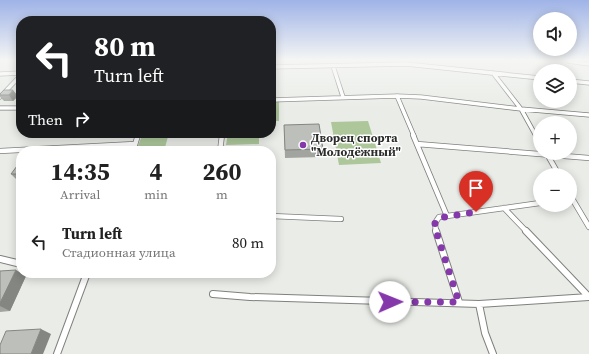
<!DOCTYPE html>
<meta charset="utf-8">
<style>
:root{--surface:#fff;--page:#f2f2f2;--text:#222;--muted:#767676}
body{margin:0;font-family:"Source Serif 4",serif;background:var(--page);color:var(--text);height:100vh;display:flex;flex-direction:column;font-size:15px;white-space:nowrap}
*{box-sizing:border-box;margin:0}
p{font-size:13px;color:var(--muted)}
.icon{flex:none;width:22px;height:22px;fill:none;stroke:currentColor;stroke-width:2;stroke-linecap:round;stroke-linejoin:round}
.map{position:relative;flex:1;overflow:hidden}
.side{position:absolute;left:16px;top:146px;width:260px;height:132px;display:flex;flex-direction:column;background:var(--surface);border-radius:16px;box-shadow:0 2px 10px #0003}
.side>*{flex:none}
.guide{position:absolute;left:16px;top:16px;width:260px;height:122px;border-radius:16px;box-shadow:0 2px 10px #0003;background:#202124;color:#fff;overflow:hidden}
.tools{position:absolute;left:533px;top:12px;display:grid;gap:8px}
.tools a{display:grid;place-items:center;width:44px;height:44px;border-radius:50%;background:var(--surface);box-shadow:0 2px 10px #0003;font-size:20px}
.pin{position:absolute;display:grid;place-items:center;width:34px;height:34px;color:#fff;margin:-41px -17px;border-radius:50% 50% 50% 0;rotate:-45deg;box-shadow:0 0 4px #0007}
.pin .icon{rotate:45deg}
.me{position:absolute;width:44px;margin:-22px;rotate:89deg;stroke-linejoin:round;filter:drop-shadow(0 0 3px #0008)}
.turn{display:flex;align-items:center;gap:14px;height:84px;padding:0 12px;font-size:18px}
.turn .icon{width:52px;height:52px;stroke-width:2.5}
.turn b{display:block;font-size:28px;line-height:34px}
.then{display:flex;align-items:center;height:38px;padding:0 12px;background:#0003;gap:8px;font-size:15px}
.eta{display:flex;justify-content:space-evenly;align-items:center;height:68px;text-align:center}
.eta b{font-size:24px;font-weight:700;line-height:28px}
ul{padding:0;list-style:none}
li{display:flex;align-items:center;gap:12px;height:56px;padding:0 12px}
li div{flex:1}
li b{display:block;font-size:15px}
li em{font-style:normal}
.map>svg:first-child{display:block}
</style>
<div class="map">
<svg width="589" height="354" viewBox="0 0 589 354">
<rect width="100%" height="100%" fill="#e9ece7"/>
<path fill="#adc79b" d="M 271,102 L 279,102 L 279,121 L 271,121 Z
M 368,121 L 381,163 L 339,165 L 331,122 Z
M 143,133 L 169,133 L 164,151 L 136,151 Z
M 228,133 L 259,133 L 259,144 L 226,145 Z"/>
<g fill="none" stroke-linecap="round" stroke-linejoin="round">
<g stroke="#7e817c" stroke-width="5">
<path id="minor-far2" d="M 568,61 L 589,64
M 333,66 L 343,97
M 271,67 L 406,64 L 540,78
M 493,73 L 521,109 L 536,136
M 0,74 L 21,73
M 570,81 L 589,83
M 397,96 L 414,136
M 0,97 L 21,75
M 271,100 L 397,96 L 421,97 L 521,109 L 589,115
M 0,108 L 21,108
M 138,136 L 139,133
M 222,136 L 222,133"/>
</g>
<g stroke="#7e817c" stroke-width="6">
<path id="minor-far1" d="M 413,135 L 447,216 L 439,217 L 435,223 L 436,232
M 536,135 L 540,142
M 417,144 L 589,158
M 0,151 L 135,144
M 133,151 L 138,135
M 220,151 L 222,135
M 547,154 L 559,175
M 570,195 L 589,227
M 504,208 L 527,232
M 271,216 L 341,219
M 447,216 L 540,203"/>
</g>
<g stroke="#7e817c" stroke-width="8">
<path id="minor" d="M 436,231 L 459,302
M 526,231 L 589,297
M 0,259 L 21,264
M 213,294 L 250,297 L 479,304 L 589,297
M 479,304 L 485,333 L 493,354
M 57,354 L 87,273"/>
</g>
<use href="#minor-far2" stroke="#fff" stroke-width="3.5"/>
<use href="#minor-far1" stroke="#fff" stroke-width="4.5"/>
<use href="#minor" stroke="#fff" stroke-width="6"/>
</g>
<path fill="#a2a4a0" d="M 0,94 L 18,96 L 13,101 L 4,101 L 0,97 Z
M 284,125 L 323,149 L 322,157 L 285,158 Z
M 21,165 L 21,182 L 19,182 L 11,174 Z
M 0,271 L 26,276 L 10,311 L 0,312 Z"/>
<path fill="#848682" d="M 13,90 L 18,96 L 13,101 L 9,95 Z
M 16,270 L 26,276 L 10,311 L 0,306 L 0,303 Z
M 41,329 L 51,334 L 43,354 L 31,354 Z"/>
<path fill="#bcbfba" stroke="#848682" d="M 4,90 L 13,90 L 9,95 L 0,95 L 0,94 Z
M 319,124 L 323,149 L 285,150 L 284,125 Z
M 21,165 L 21,174 L 11,174 L 17,166 Z
M 16,270 L 0,303 L 0,271 Z
M 41,329 L 31,354 L 0,354 L 0,345 L 6,331 Z"/>
<linearGradient id="sky" x2="0" y2="1"><stop stop-color="#9fb3e7"/><stop offset="0.55" stop-color="#f5f6f4"/><stop offset="1" stop-color="#f5f6f4" stop-opacity="0"/></linearGradient>
<rect width="589" height="110" fill="url(#sky)"/>
<g fill="none" stroke-linecap="round" stroke-linejoin="round">
<path stroke="#8438a9" stroke-width="7" stroke-dasharray="0 12.6" d="M 390,302 L 459,302 L 435,228 L 435,223 L 439,218 L 476,212"/>
</g>
<circle fill="#8438a9" stroke="#fff" stroke-width="1.5" cx="303" cy="145" r="4"/>
<g text-anchor="middle" dominant-baseline="central" stroke-width="3" stroke-linejoin="round" paint-order="stroke">
<g font-size="12" font-weight="bold" fill="#2b2d2b" stroke="#fff" text-anchor="start">
<text x="311" y="138">Дворец спорта<tspan x="311" dy="14">"Молодёжный"</tspan></text>
</g>
</g>
</svg>
<div class="tools">
<a><svg class="icon" aria-label="sound" viewBox="0 0 24 24"><path d="M4 9h4l5-4v14l-5-4H4zM17 9q2 3 0 6"/></svg></a>
<a><svg class="icon" aria-label="layers" viewBox="0 0 24 24"><path d="M12 4l9 5-9 5-9-5zM3 14l9 5 9-5"/></svg></a>
<a>+</a>
<a>−</a>
</div>
<div class="pin" style="left:476px;top:212px;background:#d93025"><svg class="icon" aria-label="arrive" viewBox="0 0 24 24"><path d="M6 21V4h12l-3 4 3 4H6"/></svg></div>
<svg class="me" style="left:390px;top:302px" viewBox="-20 -20 40 40"><circle r="19" fill="#fff"/><path d="M0-13L10 11 0 6-10 11z" fill="#8438a9"/></svg>
<div class="guide">
<div class="turn"><svg class="icon" aria-label="left" viewBox="0 0 24 24"><path d="M17 20v-9H6M10 6l-5 5 5 5"/></svg><div><b>80 m</b>Turn left</div></div>
<div class="then">Then<svg class="icon" aria-label="right" viewBox="0 0 24 24"><path d="M7 20v-9h11M14 6l5 5-5 5"/></svg></div>
</div>
<section class="side">
<div class="eta">
<div><b>14:35</b><p>Arrival</p></div>
<div><b>4</b><p>min</p></div>
<div><b>260</b><p>m</p></div>
</div>
<ul>
<li><svg class="icon" aria-label="left" viewBox="0 0 24 24"><path d="M17 20v-9H6M10 6l-5 5 5 5"/></svg><div><b>Turn left</b><p>Стадионная улица</p></div><em>80 m</em></li>
</ul>
</section>
</div>
